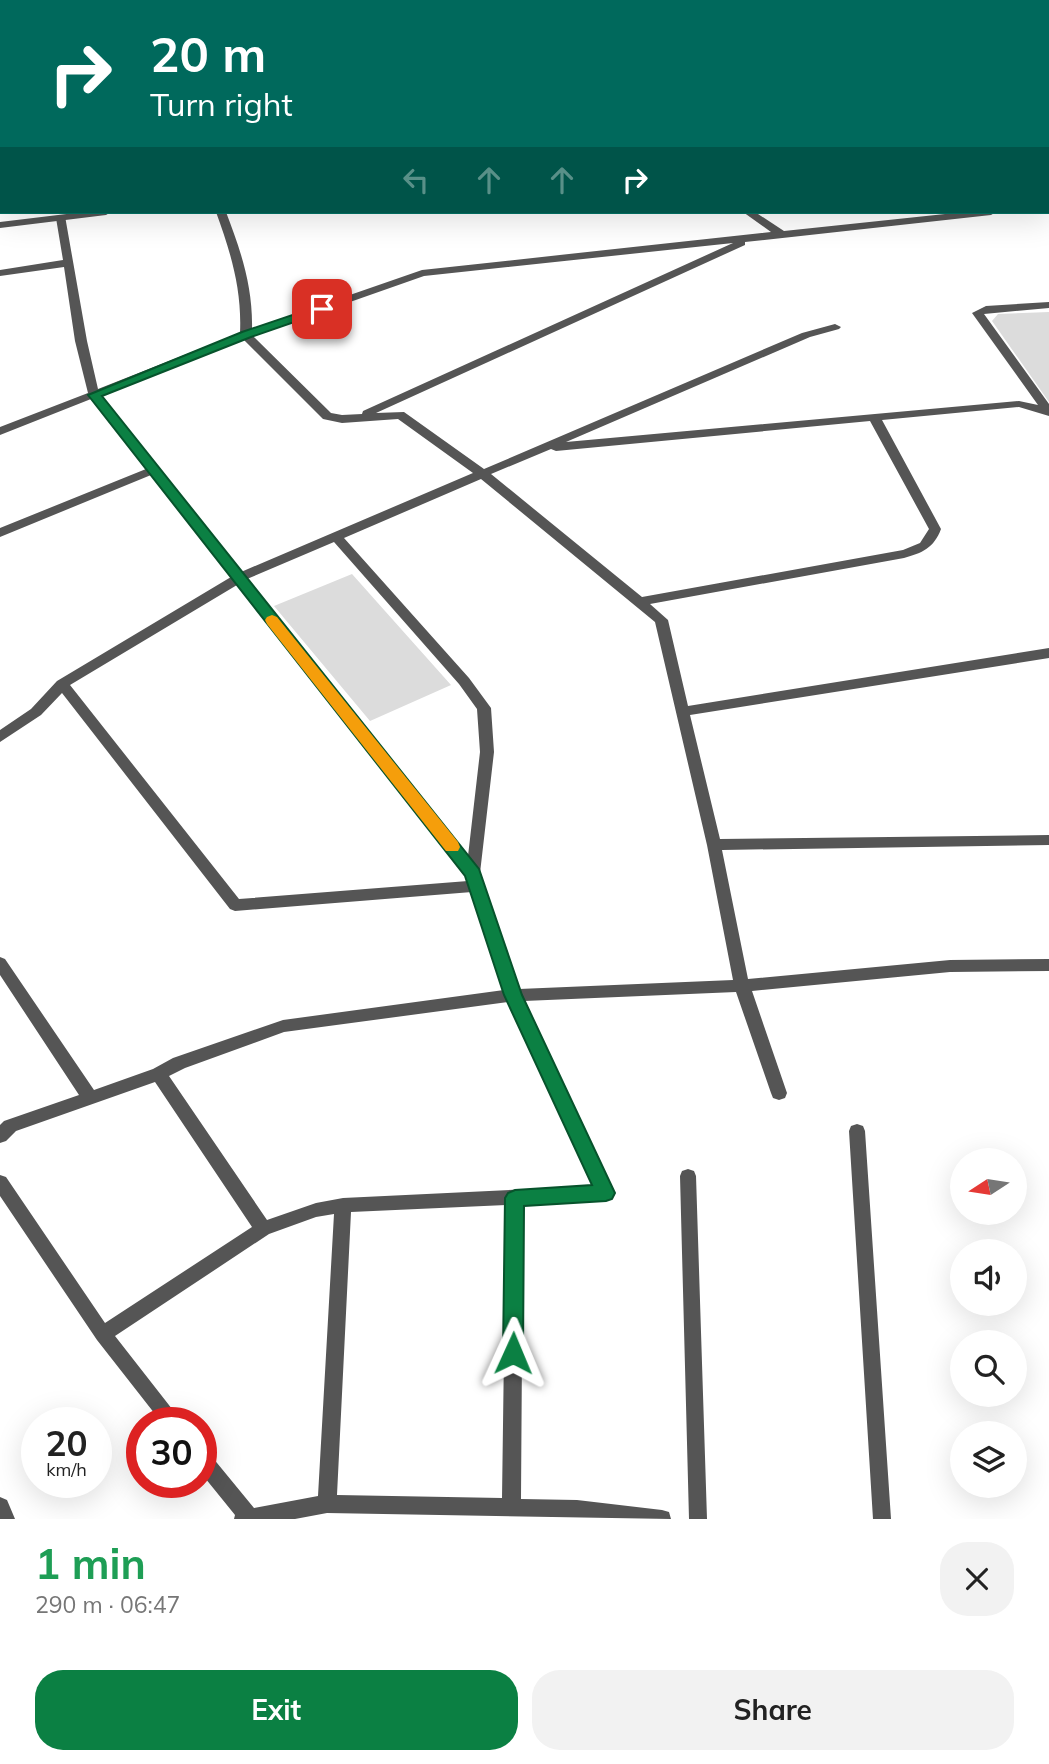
<!DOCTYPE html>
<meta charset="utf-8">
<style>
:root{--surface:#fff;--page:#f2f2f2;--text:#222;--muted:#767676;--accent:#0b8043}
body{margin:0;font-family:Mulish,sans-serif;background:var(--page);color:var(--text);height:100vh;display:flex;flex-direction:column;font-size:26px;white-space:nowrap}
*{box-sizing:border-box;margin:0}
p{font-size:23px;color:var(--muted)}
.icon{flex:none;width:38px;height:38px;fill:none;stroke:currentColor;stroke-width:2;stroke-linecap:round;stroke-linejoin:round}
.map{position:relative;height:1519px;overflow:hidden}
.sheet{display:flex;flex-direction:column;background:var(--surface);flex:1}
.sheet>*{flex:none}
.hud{position:absolute;left:0px;top:0px;width:1050px;height:214px;box-shadow:0 7px 28px #0002;background:#00695c;color:#fff;overflow:hidden}
.needle{width:46px;rotate:258deg}
.fabs{position:absolute;left:950px;top:1148px;display:grid;gap:14px}
.fabs a{display:grid;place-items:center;width:77px;height:77px;border-radius:50%;background:var(--surface);box-shadow:0 7px 28px #0002;font-size:35px}
.speed{position:absolute;left:21px;top:1407px;display:flex;gap:14px;font-size:35px;font-weight:700;text-align:center}
.speed>*{display:grid;place-content:center;width:91px;height:91px;border-radius:50%;background:var(--surface);box-shadow:0 7px 28px #0002;line-height:1}
.speed small{font-size:18px;font-weight:400}
.speed .limit{border:10px solid #d22;background:#fff;color:#111}
.pin{position:absolute;display:grid;place-items:center;width:60px;height:60px;color:#fff;margin:-30px;border-radius:14px;box-shadow:0 4px 10px #0006}
.me{position:absolute;width:77px;margin:-38px;rotate:1deg;stroke-linejoin:round;filter:drop-shadow(0 0 5px #0008)}
.turn{display:flex;align-items:center;gap:24px;height:147px;padding:0 35px;font-size:32px}
.turn .icon{width:91px;height:91px;stroke-width:2.5}
.turn b{display:block;font-size:49px;line-height:60px}
.lanes{display:flex;align-items:center;height:66px;padding:0 35px;background:#0003;justify-content:center;gap:35px;direction:ltr}
.lanes .off{opacity:.35}
.round{display:grid;place-items:center;flex:none;width:74px;height:74px;border-radius:28px;background:var(--page)}
.overview{display:flex;align-items:center;justify-content:space-between;height:119px;padding:0 35px}
h1{font-size:42px;font-weight:700;line-height:52px;color:#1e9e55}
.primary-button{display:flex;gap:14px;margin-top:auto;padding:14px 35px}
.primary-button a{flex:1;height:80px;border-radius:28px;background:var(--accent);color:#fff;font-size:28px;font-weight:700;line-height:80px;text-align:center}
.primary-button a+a{background:var(--page);color:var(--text)}
.map>svg:first-child{display:block}
</style>
<div class="map">
<svg width="1049" height="1519" viewBox="0 0 1049 1519">
<rect width="100%" height="100%" fill="#fff"/>
<path fill="#dcdcdc" d="M 1049,312 L 1049,402 L 992,321 L 998,314 Z
M 352,574 L 451,685 L 370,721 L 274,606 Z"/>
<g fill="none" stroke-linecap="round" stroke-linejoin="round">
<path fill="#555" fill-rule="evenodd" d="M 1048,144 L 1049,144 L 1049,150 L 1048,150 Z
M 1048,206 L 1049,206 L 1049,212 L 1047,212 Z
M 216,212 L 226,212 C 241,251 253,287 252,329 L 422,270 L 771,232 L 743,212 L 755,212 L 784,231 L 964,212 L 996,212 L 991,215 L 745,242 L 745,245 L 376,413 L 404,412 L 484,469 L 802,333 L 835,324 L 841,327 L 839,329 L 810,337 L 566,442 L 1019,401 L 1038,405 L 972,313 L 986,306 L 1049,302 L 1049,308 L 984,314 L 1049,404 L 1049,416 L 1019,407 L 882,420 L 941,529 C 934,548 922,553 904,558 L 650,604 L 668,620 L 688,706 L 1049,648 L 1049,658 L 690,715 L 720,839 L 1049,835 L 1049,845 L 722,850 L 748,979 L 950,960 L 1049,959 L 1049,971 L 950,972 L 752,991 L 787,1093 L 785,1098 L 779,1100 L 773,1098 L 771,1093 L 736,992 L 524,1001 L 614,1193 L 612,1198 L 606,1200 L 523,1204 L 521,1499 L 577,1500 L 662,1510 L 669,1512 L 671,1519 L 327,1513 L 295,1519 L 234,1519 L 235,1515 L 201,1473 L 201,1449 L 208,1452 L 254,1508 L 318,1496 L 334,1214 L 316,1217 L 269,1234 L 115,1336 L 183,1423 L 162,1423 L 97,1340 L 0,1196 L 0,1175 L 6,1177 L 105,1323 L 252,1227 L 155,1082 L 16,1131 L 6,1141 L 0,1143 L 0,1125 L 4,1121 L 79,1095 L 0,975 L 0,957 L 5,959 L 94,1090 L 153,1069 L 173,1058 L 283,1020 L 504,990 L 472,892 L 235,911 L 230,909 L 62,693 L 41,715 L 0,742 L 0,730 L 31,709 L 57,681 L 231,577 L 151,475 L 0,537 L 0,528 L 146,469 L 91,399 L 0,435 L 0,427 L 88,393 L 75,341 L 64,267 L 0,276 L 0,270 L 63,260 L 56,218 L 61,215 L 65,216 L 87,341 L 98,389 L 240,333 C 242,290 231,253 216,212 ZM 733,243 L 363,411 L 362,414 L 342,415 L 331,413 L 253,336 L 424,276 ZM 244,340 L 323,419 L 342,423 L 398,419 L 473,473 L 241,572 L 101,396 ZM 870,421 L 929,529 L 920,543 L 903,550 L 642,597 L 491,474 L 551,449 L 556,451 ZM 481,479 L 655,622 L 707,845 L 733,980 L 519,989 L 480,873 L 494,752 L 491,708 L 469,678 L 344,538 ZM 334,542 L 459,684 L 477,709 L 480,752 L 468,856 L 247,579 ZM 237,585 L 466,875 L 468,881 L 239,899 L 70,685 ZM 508,1002 L 594,1186 L 343,1198 L 316,1203 L 267,1220 L 169,1076 L 185,1068 L 284,1032 ZM 506,1205 L 502,1498 L 337,1495 L 351,1212 Z
M 857,1124 L 863,1126 L 865,1131 L 891,1519 L 873,1519 L 849,1131 L 851,1126 Z
M 688,1169 L 694,1171 L 696,1176 L 707,1519 L 689,1519 L 680,1176 L 682,1171 Z
M 0,1497 L 7,1500 L 15,1519 L 0,1519 Z"/>
<path fill="#555" fill-rule="evenodd" d="M 1048,47 L 1049,47 L 1049,53 L 1048,53 Z
M 83,212 L 111,212 L 106,215 L 0,228 L 0,222 Z"/>
</g>
<path fill="#0b8043" stroke="#07532c" stroke-width="2" d="M 322,305 L 326,306 L 326,311 L 251,337 L 102,396 L 479,869 L 522,995 L 615,1193 L 612,1199 L 606,1201 L 524,1206 L 523,1353 L 520,1359 L 513,1362 L 506,1359 L 503,1353 L 505,1198 L 508,1193 L 515,1190 L 592,1185 L 504,995 L 465,876 L 88,395 L 242,332 Z"/>
<path fill="#f59e0b" d="M 272,615 L 277,617 L 458,842 L 460,847 L 458,851 L 446,851 L 267,624 L 265,620 L 267,617 Z"/>
</svg>
<div class="fabs">
<a><svg class="needle" viewBox="-14 -14 28 28"><path d="M0-13l5 13h-10z" fill="#e53935"/><path d="M0 13l5-13h-10z" fill="#767676"/></svg></a>
<a><svg class="icon" aria-label="sound" viewBox="0 0 24 24"><path d="M4 9h4l5-4v14l-5-4H4zM17 9q2 3 0 6"/></svg></a>
<a><svg class="icon" aria-label="search" viewBox="0 0 24 24"><circle cx="10" cy="10" r="6"/><path d="M15 15l6 6"/></svg></a>
<a><svg class="icon" aria-label="layers" viewBox="0 0 24 24"><path d="M12 4l9 5-9 5-9-5zM3 14l9 5 9-5"/></svg></a>
</div>
<div class="speed"><div>20<small>km/h</small></div><div class="limit">30</div></div>
<div class="pin" style="left:322px;top:309px;background:#d93025"><svg class="icon" aria-label="arrive" viewBox="0 0 24 24"><path d="M6 21V4h12l-3 4 3 4H6"/></svg></div>
<svg class="me" style="left:513px;top:1353px" viewBox="-20 -20 40 40"><path d="M0-17L14 15 0 8-14 15z" fill="#0b8043" stroke="#fff" stroke-width="4"/></svg>
<div class="hud">
<div class="turn"><svg class="icon" aria-label="right" viewBox="0 0 24 24"><path d="M7 20v-9h11M14 6l5 5-5 5"/></svg><div><b>20 m</b>Turn right</div></div>
<div class="lanes"><svg class="icon off" aria-label="left" viewBox="0 0 24 24"><path d="M17 20v-9H6M10 6l-5 5 5 5"/></svg><svg class="icon off" aria-label="ahead" viewBox="0 0 24 24"><path d="M12 20V5M6 11l6-6 6 6"/></svg><svg class="icon off" aria-label="ahead" viewBox="0 0 24 24"><path d="M12 20V5M6 11l6-6 6 6"/></svg><svg class="icon" aria-label="right" viewBox="0 0 24 24"><path d="M7 20v-9h11M14 6l5 5-5 5"/></svg></div>
</div>
</div>
<section class="sheet">
<div class="overview"><div><h1>1 min</h1><p>290 m · 06:47</p></div><a class="round"><svg class="icon" aria-label="close" viewBox="0 0 24 24"><path d="M6 6l12 12M18 6L6 18"/></svg></a></div>
<div class="primary-button"><a>Exit</a><a>Share</a></div>
</section>
